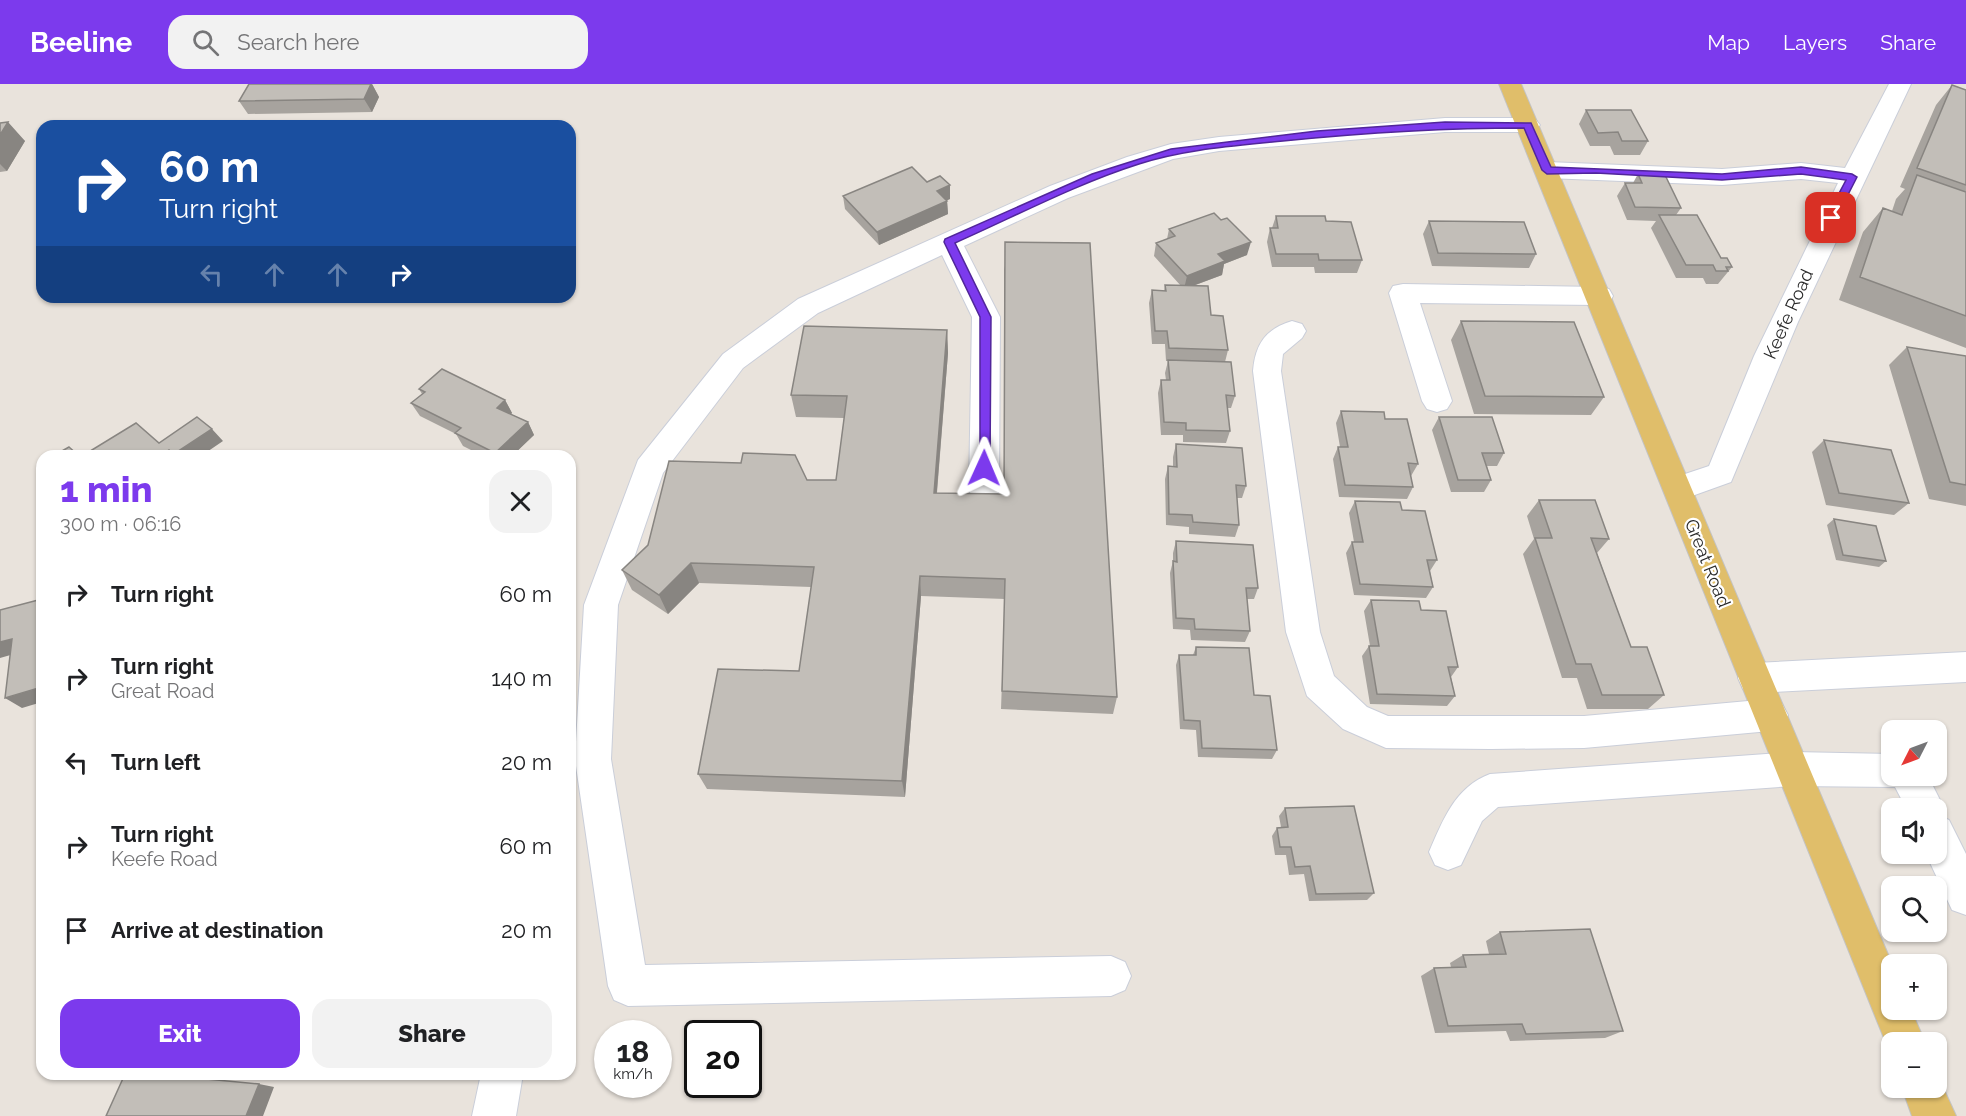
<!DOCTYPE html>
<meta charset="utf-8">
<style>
:root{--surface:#fff;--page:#f2f2f2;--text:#202124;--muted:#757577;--accent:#7c3aed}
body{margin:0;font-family:Raleway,sans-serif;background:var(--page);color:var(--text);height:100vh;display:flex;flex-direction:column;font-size:22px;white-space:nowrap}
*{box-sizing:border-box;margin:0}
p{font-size:20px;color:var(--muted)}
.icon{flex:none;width:33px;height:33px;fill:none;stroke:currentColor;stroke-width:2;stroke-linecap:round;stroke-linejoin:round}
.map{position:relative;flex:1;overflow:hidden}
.drawer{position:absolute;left:36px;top:366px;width:540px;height:630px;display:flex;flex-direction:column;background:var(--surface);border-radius:18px;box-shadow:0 2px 4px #0004}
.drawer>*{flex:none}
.guide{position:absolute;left:36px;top:36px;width:540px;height:183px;border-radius:18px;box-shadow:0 2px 4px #0004;background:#1a4fa0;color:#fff;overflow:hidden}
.needle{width:39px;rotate:228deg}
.buttons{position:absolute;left:1881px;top:636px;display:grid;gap:12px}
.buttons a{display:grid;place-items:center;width:66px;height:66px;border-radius:12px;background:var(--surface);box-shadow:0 2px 4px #0004;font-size:30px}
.speed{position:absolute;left:594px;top:936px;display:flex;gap:12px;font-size:30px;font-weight:700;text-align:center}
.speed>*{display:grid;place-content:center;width:78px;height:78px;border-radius:50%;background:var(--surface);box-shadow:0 2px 4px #0004;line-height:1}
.speed small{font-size:15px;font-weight:400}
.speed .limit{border:3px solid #111;border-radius:9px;background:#fff;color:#111}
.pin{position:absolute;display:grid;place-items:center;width:51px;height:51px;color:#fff;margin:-26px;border-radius:12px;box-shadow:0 3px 9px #0006}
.me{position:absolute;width:66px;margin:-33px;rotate:1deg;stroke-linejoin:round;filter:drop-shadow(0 0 4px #0008)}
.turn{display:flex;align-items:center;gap:21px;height:126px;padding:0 24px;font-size:27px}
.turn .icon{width:78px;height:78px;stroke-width:2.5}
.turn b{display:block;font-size:42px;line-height:51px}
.lanes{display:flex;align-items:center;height:57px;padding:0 24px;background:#0003;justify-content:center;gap:30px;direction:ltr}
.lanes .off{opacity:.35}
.round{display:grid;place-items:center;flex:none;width:63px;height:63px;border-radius:18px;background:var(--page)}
.summary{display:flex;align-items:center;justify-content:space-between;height:102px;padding:0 24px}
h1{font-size:36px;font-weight:800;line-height:45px;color:var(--accent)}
.cta{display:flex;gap:12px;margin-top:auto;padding:12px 24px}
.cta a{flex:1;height:69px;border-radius:18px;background:var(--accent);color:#fff;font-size:24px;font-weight:800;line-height:69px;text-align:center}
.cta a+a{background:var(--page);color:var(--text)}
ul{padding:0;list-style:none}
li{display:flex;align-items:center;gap:18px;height:84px;padding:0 24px}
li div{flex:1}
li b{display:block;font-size:22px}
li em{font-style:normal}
header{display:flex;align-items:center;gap:36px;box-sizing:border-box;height:84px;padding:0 30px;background:var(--accent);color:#fff}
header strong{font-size:28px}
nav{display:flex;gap:33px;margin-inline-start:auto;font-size:21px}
.search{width:420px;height:54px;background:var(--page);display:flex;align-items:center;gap:15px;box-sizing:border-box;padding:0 21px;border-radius:18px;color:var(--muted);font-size:22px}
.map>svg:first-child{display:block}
</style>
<header>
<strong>Beeline</strong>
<div class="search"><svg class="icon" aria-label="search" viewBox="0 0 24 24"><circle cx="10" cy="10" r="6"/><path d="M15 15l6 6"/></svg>Search here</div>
<nav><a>Map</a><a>Layers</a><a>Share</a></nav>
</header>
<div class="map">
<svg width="1966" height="1032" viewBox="0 0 1966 1032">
<rect width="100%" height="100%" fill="#e9e3dc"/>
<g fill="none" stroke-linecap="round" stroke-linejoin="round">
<g stroke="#caced9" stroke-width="2">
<path id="minor" d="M 1889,0 L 1911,0 L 1798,238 L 1731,398 L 1678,417 L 1667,414 L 1663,405 L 1667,396 L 1709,382 L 1754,272 L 1838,99 L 1801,95 L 1722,101 L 1547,94 L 1538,92 L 1535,86 L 1538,80 L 1547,78 L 1722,85 L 1801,79 L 1845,84 Z
M 1445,34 L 1528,34 L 1536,36 L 1540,41 L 1536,46 L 1528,48 L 1445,48 L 1219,67 L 1173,75 L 1068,114 L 964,162 L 1000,233 L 999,406 L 995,415 L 984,418 L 973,415 L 969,406 L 972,233 L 942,171 L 818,229 L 743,284 L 663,389 L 618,521 L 611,675 L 645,881 L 1111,872 L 1125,878 L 1131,892 L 1125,906 L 1111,912 L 628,922 L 614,916 L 608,902 L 575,675 L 584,521 L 638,376 L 723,270 L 798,215 L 1050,102 L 1127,73 L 1171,60 L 1219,53 Z
M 1403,200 L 1599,203 L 1609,205 L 1613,212 L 1609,219 L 1599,221 L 1420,219 L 1452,317 L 1447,325 L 1437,328 L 1427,325 L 1422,317 L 1389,209 L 1393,202 Z
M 1292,237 L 1302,240 L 1306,247 L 1302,254 L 1283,270 L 1281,287 L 1320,548 L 1334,592 L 1367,623 L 1388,632 L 1584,632 L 1770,615 L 1782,620 L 1788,631 L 1782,642 L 1770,647 L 1584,664 L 1491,665 L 1386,664 L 1343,645 L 1307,612 L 1286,548 L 1253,287 C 1255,261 1265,245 1292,237 Z
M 1966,568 L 1966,598 L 1755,609 L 1743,605 L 1738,594 L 1743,583 L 1755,579 Z
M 1793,668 L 1892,670 L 1892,692 L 1928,692 L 1944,724 L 1940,732 L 1949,736 L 1966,770 L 1966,831 L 1952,826 L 1926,770 L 1936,770 L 1936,724 L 1906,724 L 1895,703 L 1793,702 L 1498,723 L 1482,737 L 1461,781 L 1448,786 L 1435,781 L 1429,768 C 1443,736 1455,703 1490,690 Z
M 481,990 L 523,990 L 516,1032 L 472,1032 Z"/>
</g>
<g stroke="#c3c3c3" stroke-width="2">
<path id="major" d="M 1499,0 L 1521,0 L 1892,880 L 1892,926 L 1911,926 L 1925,958 L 1892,958 L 1892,974 Z
M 1936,988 L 1956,1032 L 1912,1032 L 1902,1004 L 1936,1004 Z"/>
</g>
<use href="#minor" fill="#fff" fill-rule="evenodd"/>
<use href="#major" fill="#e0be6a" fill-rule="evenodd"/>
</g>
<path fill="#a7a39e" d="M 249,0 L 372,0 L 379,13 L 372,28 L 248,30 L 239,17 Z
M 1952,1 L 1966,6 L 1966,264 L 1839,216 L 1863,148 L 1883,124 L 1892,127 L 1896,115 L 1905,105 L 1900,103 L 1936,21 Z
M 1586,26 L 1648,57 L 1640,71 L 1614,71 L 1610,62 L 1590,62 L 1579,40 Z
M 0,39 L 25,57 L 7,87 L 0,88 Z
M 1638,90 L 1681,124 L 1676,131 L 1721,174 L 1732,183 L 1718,200 L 1706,200 L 1703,194 L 1676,194 L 1651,144 L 1656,137 L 1627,136 L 1617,112 L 1625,99 L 1633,99 Z
M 927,98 L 950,101 L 950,115 L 947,116 L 948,130 L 879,161 L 845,125 L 843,112 Z
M 1276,132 L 1326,137 L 1362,176 L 1357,189 L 1315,189 L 1314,183 L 1272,183 L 1267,158 L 1270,144 L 1272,144 Z
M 1429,137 L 1536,170 L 1529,184 L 1432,182 L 1423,150 Z
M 1169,145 L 1247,171 L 1224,180 L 1222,191 L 1193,202 L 1211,231 L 1228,266 L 1225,278 L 1235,312 L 1231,324 L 1227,324 L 1230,347 L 1226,359 L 1183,358 L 1183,351 L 1161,351 L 1158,309 L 1161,296 L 1166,296 L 1165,289 L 1168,277 L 1166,277 L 1165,260 L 1152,260 L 1149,219 L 1152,206 L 1164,207 L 1165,201 L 1181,202 L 1154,172 L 1156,159 L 1167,155 Z
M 1004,182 L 1117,613 L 1113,630 L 1001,625 L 1005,515 L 921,512 L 905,713 L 707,705 L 698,690 L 799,587 L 811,503 L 699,499 L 668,530 L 632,506 L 622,486 L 807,396 L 836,396 L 844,334 L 796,333 L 791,311 L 947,246 L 948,269 L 937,409 L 1004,410 Z
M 1461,237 L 1604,313 L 1591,331 L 1474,330 L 1451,256 Z
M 1907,263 L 1966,272 L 1966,422 L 1929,415 L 1889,281 Z
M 419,305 L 505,316 L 512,329 L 511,330 L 528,338 L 534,351 L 512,372 L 483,372 L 463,362 L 456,350 L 420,332 L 411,319 L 422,310 Z
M 1341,327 L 1385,335 L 1418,380 L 1411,392 L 1413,403 L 1407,415 L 1339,413 L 1333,375 L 1338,363 L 1340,363 L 1336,339 Z
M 1439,333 L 1504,369 L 1497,382 L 1487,382 L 1491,396 L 1484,408 L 1451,408 L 1432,346 Z
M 1824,356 L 1909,419 L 1894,431 L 1826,421 L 1812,368 Z
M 1176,360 L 1246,402 L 1242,414 L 1237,414 L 1239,441 L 1235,453 L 1189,450 L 1189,443 L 1166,441 L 1165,395 L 1168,382 L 1173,383 L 1173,373 Z
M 1539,416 L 1609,455 L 1597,469 L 1631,563 L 1664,611 L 1648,625 L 1587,625 L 1577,594 L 1562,594 L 1523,470 L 1534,455 L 1527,432 Z
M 1355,417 L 1402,426 L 1437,476 L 1430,487 L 1433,503 L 1426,514 L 1354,511 L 1346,469 L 1352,458 L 1354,458 L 1349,429 Z
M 1834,435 L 1886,477 L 1879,483 L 1836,476 L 1827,441 Z
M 1176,457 L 1258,504 L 1254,515 L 1247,515 L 1250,547 L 1245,558 L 1191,556 L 1190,546 L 1173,545 L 1170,489 L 1173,477 L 1173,469 Z
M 1371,516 L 1421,526 L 1458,583 L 1451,593 L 1455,612 L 1447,622 L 1370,620 L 1362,572 L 1369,562 L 1370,562 L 1364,527 Z
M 1196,563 L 1254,611 L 1277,666 L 1272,675 L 1198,673 L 1196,646 L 1180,645 L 1176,581 L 1179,571 L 1193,571 Z
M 1285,724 L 1374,809 L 1367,816 L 1309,817 L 1304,790 L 1289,791 L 1286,771 L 1275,771 L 1272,752 L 1277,744 L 1281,743 L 1279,732 Z
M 1500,848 L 1623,947 L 1605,954 L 1510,957 L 1506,947 L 1435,949 L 1421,892 L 1434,884 L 1451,883 L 1450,879 L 1463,871 L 1489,870 L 1486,857 Z"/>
<path fill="#888581" d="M 371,0 L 372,0 L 379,13 L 372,28 L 364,15 Z
M 8,38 L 25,57 L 7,87 L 0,80 L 0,51 Z
M 950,101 L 950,115 L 938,120 L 937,107 Z
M 947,117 L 948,130 L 879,161 L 877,148 Z
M 1251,158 L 1247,171 L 1224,180 L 1222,191 L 1184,205 L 1187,192 L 1218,170 Z
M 947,246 L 948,269 L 935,430 L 934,409 Z
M 505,316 L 512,329 L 505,336 L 497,324 Z
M 528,338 L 534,351 L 512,372 L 496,372 L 495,369 Z
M 212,345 L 223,357 L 201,372 L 176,372 L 174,370 Z
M 169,366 L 176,372 L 160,372 Z
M 691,479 L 699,499 L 668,530 L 659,511 Z
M 920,492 L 921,512 L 905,713 L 902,697 Z
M 12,555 L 28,566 L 0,574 L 0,558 Z
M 42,603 L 42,618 L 22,624 L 5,614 Z
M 259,1000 L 274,1003 L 263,1032 L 246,1032 Z"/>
<path fill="#c2beb8" stroke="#888581" stroke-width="1.5" d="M 249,0 L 371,0 L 364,15 L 239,17 Z
M 1952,1 L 1966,6 L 1966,101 L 1917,84 Z
M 1586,26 L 1631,26 L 1648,57 L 1622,57 L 1618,48 L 1598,49 Z
M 8,38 L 0,51 L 0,39 Z
M 912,83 L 927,98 L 940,92 L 950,101 L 937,107 L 947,117 L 877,148 L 843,112 Z
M 1638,90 L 1665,91 L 1681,124 L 1635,123 L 1625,99 L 1642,99 Z
M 1917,91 L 1966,108 L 1966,232 L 1860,193 L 1883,124 L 1902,131 Z
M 1214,129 L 1221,136 L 1227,134 L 1251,158 L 1218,170 L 1225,177 L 1187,192 L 1156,159 L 1175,152 L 1169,145 Z
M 1659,131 L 1697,131 L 1721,174 L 1727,174 L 1732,183 L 1726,183 L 1728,187 L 1716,187 L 1713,181 L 1686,181 Z
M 1276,132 L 1325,132 L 1326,137 L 1351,138 L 1362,176 L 1319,176 L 1318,170 L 1276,170 L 1270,144 L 1278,144 Z
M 1429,137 L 1524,138 L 1536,170 L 1438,169 Z
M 1005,158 L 1090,159 L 1117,613 L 1002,607 L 1005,495 L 920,492 L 902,697 L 698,690 L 718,585 L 799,587 L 814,483 L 691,479 L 659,511 L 622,486 L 648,461 L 669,377 L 741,379 L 743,369 L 795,371 L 807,396 L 836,396 L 847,312 L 791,311 L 804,242 L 947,246 L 934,409 L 1004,410 Z
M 1165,201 L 1208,202 L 1211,231 L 1223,232 L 1228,266 L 1169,264 L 1167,247 L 1155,247 L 1152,206 L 1166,207 Z
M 1461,237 L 1574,238 L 1604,313 L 1485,312 Z
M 1907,263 L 1966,272 L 1966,401 L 1950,398 Z
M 1168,276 L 1231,278 L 1235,312 L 1226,311 L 1230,347 L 1186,346 L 1186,339 L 1164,338 L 1161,296 L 1170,296 Z
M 442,285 L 505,316 L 497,324 L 528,338 L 495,369 L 455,349 L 461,344 L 411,319 L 425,308 L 419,305 Z
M 1341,327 L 1384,328 L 1385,335 L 1407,335 L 1418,380 L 1408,379 L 1413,403 L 1345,401 L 1338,363 L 1348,363 Z
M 197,333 L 212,345 L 174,370 L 169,366 L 160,372 L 82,372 L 136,339 L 159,359 Z
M 1439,333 L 1492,333 L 1504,369 L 1482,369 L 1491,396 L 1458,396 Z
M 1824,356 L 1891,366 L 1909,419 L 1839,409 Z
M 1176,360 L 1242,364 L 1246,402 L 1236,401 L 1239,441 L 1193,438 L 1192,431 L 1169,430 L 1168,382 L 1177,383 Z
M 69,363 L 79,372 L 53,372 Z
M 1539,416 L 1595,416 L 1609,455 L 1591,454 L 1631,563 L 1647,563 L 1664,611 L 1602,611 L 1591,580 L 1576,580 L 1535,454 L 1552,454 Z
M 1355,417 L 1400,418 L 1402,426 L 1425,427 L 1437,476 L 1427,476 L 1433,503 L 1360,500 L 1352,458 L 1363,458 Z
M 1834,435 L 1876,442 L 1886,477 L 1843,471 Z
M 1176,457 L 1253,461 L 1258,504 L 1246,504 L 1250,547 L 1195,545 L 1194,535 L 1176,534 L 1173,477 L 1177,478 Z
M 42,515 L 42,603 L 5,614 L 12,555 L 0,558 L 0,526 Z
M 1371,516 L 1419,517 L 1421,526 L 1446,527 L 1458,583 L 1448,583 L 1455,612 L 1377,610 L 1369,562 L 1379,562 Z
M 1196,563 L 1249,564 L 1254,611 L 1270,612 L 1277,666 L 1202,664 L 1200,637 L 1184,636 L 1179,571 L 1196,571 Z
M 1354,722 L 1374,809 L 1316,810 L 1310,782 L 1295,783 L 1291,763 L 1280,763 L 1277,744 L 1288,743 L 1285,724 Z
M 1590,845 L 1623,947 L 1526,950 L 1522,940 L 1448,942 L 1434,884 L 1466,883 L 1463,871 L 1506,870 L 1500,848 Z
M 125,990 L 154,990 L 259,1000 L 246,1032 L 106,1032 Z"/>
<path fill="#7c3aed" stroke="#51269a" stroke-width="1.5" d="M 1445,38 L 1531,39 L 1551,83 L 1722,90 L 1801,83 L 1852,90 L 1857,93 L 1836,134 L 1831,138 L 1826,134 L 1846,96 L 1801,90 L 1722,96 L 1596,89 L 1547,90 L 1542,86 L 1524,44 C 1443,44 1363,49 1283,57 C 1235,62 1186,65 1139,80 C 1076,100 1016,132 955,159 L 991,233 L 990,384 L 984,389 L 980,388 L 980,233 L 944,158 L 945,155 L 1092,90 L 1171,65 L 1317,47 Z"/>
<g text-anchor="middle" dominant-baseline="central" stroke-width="4.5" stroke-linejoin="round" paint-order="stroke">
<g font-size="18" fill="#292929" stroke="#fff">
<text transform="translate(1788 230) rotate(-66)">Keefe Road</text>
<text transform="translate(1708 479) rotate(68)">Great Road</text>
</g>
</g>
</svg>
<div class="buttons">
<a><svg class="needle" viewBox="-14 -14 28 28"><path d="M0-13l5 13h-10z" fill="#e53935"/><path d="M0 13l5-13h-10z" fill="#757577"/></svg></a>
<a><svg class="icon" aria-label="sound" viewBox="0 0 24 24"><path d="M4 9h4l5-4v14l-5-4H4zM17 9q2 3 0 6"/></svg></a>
<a><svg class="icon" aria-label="search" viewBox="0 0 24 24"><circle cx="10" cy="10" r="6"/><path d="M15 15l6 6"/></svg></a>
<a>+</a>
<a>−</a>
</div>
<div class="speed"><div>18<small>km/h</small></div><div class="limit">20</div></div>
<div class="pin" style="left:1831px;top:134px;background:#d93025"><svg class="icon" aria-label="arrive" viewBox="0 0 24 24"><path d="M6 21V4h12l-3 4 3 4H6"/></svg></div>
<svg class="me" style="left:984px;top:384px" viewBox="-20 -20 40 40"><path d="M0-17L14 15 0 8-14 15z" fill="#7c3aed" stroke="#fff" stroke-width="4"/></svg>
<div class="guide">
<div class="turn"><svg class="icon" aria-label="right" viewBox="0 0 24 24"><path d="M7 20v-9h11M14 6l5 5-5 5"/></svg><div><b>60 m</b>Turn right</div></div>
<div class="lanes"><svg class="icon off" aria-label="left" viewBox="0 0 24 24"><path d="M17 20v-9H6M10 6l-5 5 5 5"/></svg><svg class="icon off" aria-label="ahead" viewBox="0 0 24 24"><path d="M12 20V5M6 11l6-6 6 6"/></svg><svg class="icon off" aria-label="ahead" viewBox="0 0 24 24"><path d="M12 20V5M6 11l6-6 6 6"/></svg><svg class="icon" aria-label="right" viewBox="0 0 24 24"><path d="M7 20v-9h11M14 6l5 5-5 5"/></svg></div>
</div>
<section class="drawer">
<div class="summary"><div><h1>1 min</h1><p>300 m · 06:16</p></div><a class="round"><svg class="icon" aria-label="close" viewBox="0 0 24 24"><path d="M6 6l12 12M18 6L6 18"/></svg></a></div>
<ul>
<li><svg class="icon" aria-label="right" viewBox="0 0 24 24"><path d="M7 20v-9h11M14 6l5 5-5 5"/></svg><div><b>Turn right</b></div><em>60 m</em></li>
<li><svg class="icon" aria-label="right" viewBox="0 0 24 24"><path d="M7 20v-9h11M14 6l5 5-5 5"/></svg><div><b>Turn right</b><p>Great Road</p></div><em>140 m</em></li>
<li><svg class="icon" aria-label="left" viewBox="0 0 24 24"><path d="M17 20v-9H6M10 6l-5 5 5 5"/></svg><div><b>Turn left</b></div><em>20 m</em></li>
<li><svg class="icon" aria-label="right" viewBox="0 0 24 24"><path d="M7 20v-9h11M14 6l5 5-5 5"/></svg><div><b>Turn right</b><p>Keefe Road</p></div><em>60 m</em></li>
<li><svg class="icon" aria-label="arrive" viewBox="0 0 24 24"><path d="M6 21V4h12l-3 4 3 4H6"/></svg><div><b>Arrive at destination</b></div><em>20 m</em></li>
</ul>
<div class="cta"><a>Exit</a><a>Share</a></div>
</section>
</div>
